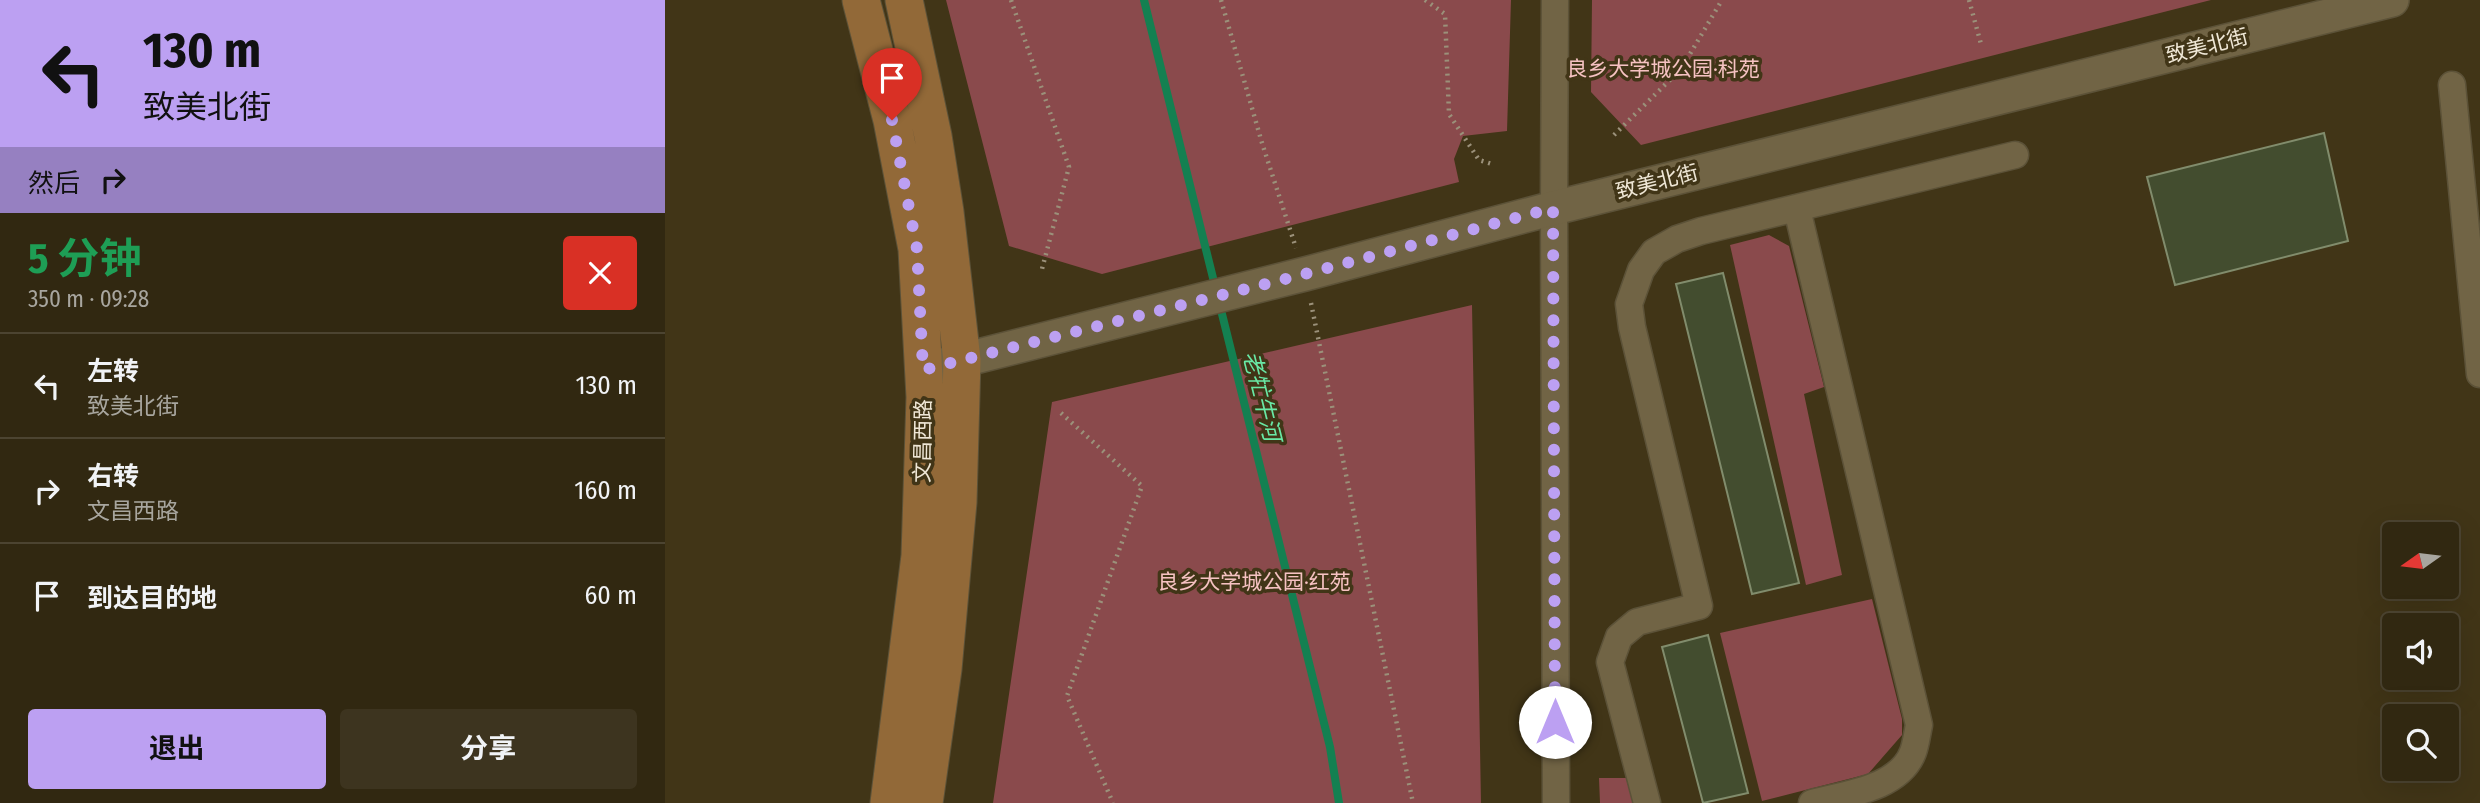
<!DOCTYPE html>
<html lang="zh">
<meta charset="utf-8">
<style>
:root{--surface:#312811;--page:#3d341f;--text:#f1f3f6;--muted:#a8a69f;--line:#4c4431;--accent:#bca0f2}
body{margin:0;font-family:"Fira Sans Condensed","Noto Sans SC",sans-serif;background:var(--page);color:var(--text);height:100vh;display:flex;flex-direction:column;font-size:26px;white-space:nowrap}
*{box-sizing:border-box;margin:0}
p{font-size:23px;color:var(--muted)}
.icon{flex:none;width:38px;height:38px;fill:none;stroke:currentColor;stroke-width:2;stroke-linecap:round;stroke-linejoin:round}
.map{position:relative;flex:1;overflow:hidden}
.panel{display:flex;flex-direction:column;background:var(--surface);width:665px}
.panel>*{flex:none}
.guide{background:#bca0f2;color:#111;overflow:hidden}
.needle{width:46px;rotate:256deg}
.tools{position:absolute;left:1717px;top:522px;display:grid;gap:14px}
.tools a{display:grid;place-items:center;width:77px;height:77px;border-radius:7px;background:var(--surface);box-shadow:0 7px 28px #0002,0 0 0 2px var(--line);font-size:35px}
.pin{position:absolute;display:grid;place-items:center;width:60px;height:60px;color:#fff;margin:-72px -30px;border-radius:50% 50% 50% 0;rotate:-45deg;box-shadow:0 0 7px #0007}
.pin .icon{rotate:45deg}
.me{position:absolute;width:77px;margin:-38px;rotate:0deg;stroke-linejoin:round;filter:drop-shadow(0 0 5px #0008)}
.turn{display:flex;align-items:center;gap:24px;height:147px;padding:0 28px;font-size:32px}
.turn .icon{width:91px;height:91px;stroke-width:2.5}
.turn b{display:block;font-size:49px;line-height:60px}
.then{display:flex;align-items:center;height:66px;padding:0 28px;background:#0003;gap:14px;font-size:26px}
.round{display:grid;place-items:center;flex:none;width:74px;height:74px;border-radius:7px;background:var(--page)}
.head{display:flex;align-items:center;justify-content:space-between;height:119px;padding:0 28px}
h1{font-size:42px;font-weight:700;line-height:52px;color:#1e9e55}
.primary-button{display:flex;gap:14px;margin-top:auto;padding:14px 28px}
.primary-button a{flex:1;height:80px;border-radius:7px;background:var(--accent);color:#111;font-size:28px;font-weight:700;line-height:80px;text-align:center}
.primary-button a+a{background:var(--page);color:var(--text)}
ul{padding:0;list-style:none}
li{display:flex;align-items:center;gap:21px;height:105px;padding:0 28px;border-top:2px solid var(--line)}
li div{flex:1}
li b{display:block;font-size:26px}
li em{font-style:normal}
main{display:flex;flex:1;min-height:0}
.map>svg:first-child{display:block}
</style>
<main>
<section class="panel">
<div class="guide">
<div class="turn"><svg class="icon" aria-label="left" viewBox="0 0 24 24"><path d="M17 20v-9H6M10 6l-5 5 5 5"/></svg><div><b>130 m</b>致美北街</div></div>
<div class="then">然后<svg class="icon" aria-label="right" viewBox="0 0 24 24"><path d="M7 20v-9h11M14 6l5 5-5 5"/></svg></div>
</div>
<div class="head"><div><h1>5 分钟</h1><p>350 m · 09:28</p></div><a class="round" style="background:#d93025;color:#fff"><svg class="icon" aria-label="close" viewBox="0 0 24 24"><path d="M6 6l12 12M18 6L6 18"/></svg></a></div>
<ul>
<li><svg class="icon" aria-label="left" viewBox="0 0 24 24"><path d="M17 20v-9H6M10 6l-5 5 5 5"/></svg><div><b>左转</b><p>致美北街</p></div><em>130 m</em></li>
<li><svg class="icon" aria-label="right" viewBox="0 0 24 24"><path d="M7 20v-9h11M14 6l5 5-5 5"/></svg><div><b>右转</b><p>文昌西路</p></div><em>160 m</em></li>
<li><svg class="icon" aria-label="arrive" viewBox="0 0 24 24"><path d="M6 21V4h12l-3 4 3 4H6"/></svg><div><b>到达目的地</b></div><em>60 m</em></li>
</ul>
<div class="primary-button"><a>退出</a><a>分享</a></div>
</section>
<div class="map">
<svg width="1815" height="803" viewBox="0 0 1815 803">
<rect width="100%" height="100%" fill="#413517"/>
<path fill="#8a4a4c" d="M 281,0 L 846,0 L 842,131 L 798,136 L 789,159 L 794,182 L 437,274 L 344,246 Z
M 927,0 L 1546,0 L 976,145 L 926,92 Z
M 1104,235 L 1124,246 L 1159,387 L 1139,394 L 1177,575 L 1141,585 L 1065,245 Z
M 807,305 L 816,803 L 328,803 L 387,402 Z
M 1207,599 L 1237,719 L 1237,735 L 1203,774 L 1097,801 L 1055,633 Z
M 934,778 L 961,778 L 968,803 L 935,803 Z"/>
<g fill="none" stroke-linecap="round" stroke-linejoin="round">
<path stroke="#148051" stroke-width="8" d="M 479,0 L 551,290
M 554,302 L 665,747 L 674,803"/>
</g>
<path fill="#434d2f" stroke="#818c6c" stroke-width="2" d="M 1659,133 L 1683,241 L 1510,285 L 1482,177 Z
M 1058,273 L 1134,583 L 1087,594 L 1011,284 Z
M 1043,635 L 1083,793 L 1038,803 L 997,647 Z"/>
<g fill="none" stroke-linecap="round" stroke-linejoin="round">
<g stroke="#5c5238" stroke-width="29">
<path id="minor" d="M 890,0 L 889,208 L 891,803
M 1787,85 L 1815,374
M 1132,209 L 1254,725 C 1252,734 1251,744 1248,752 C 1234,789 1180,794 1147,803
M 982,803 L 945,662 L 954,637 L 972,622 L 1034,606 L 967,327 L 964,304 L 976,270 L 989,252 L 1012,239 L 1036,231 L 1350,155"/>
</g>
<g stroke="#5c5238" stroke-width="36">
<path id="tertiary" d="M 258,370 L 640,274 L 889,208 L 1727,0"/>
</g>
<g stroke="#5c5238" stroke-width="39">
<path id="secondary" d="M 196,0 L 227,120 L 252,249 L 260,397 L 255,556 L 224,803
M 239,0 L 268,136 L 280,212 L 297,360 L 293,502 L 278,669 L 259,803"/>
</g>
<path stroke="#9b917a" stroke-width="4.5" stroke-dasharray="2 5" stroke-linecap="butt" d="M 346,0 L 404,167 L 377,269
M 556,0 L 597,143 L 631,248
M 760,0 L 780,14 L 784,114 L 814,160 L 827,164
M 1304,0 L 1316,44
M 949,135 L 1016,69 L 1057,0
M 646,303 L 748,803
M 396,413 L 477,486 L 402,696 L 448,803"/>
<use href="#minor" stroke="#716445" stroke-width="26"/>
<use href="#tertiary" stroke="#716445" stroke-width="33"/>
<use href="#secondary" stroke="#926938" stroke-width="37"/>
</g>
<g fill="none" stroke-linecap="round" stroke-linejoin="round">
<path stroke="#bca0f2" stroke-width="12" stroke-dasharray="0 21.6" d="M 227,120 L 252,249 L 258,370 L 640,274 L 888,208 L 890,722"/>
</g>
<g text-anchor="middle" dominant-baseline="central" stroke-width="7" stroke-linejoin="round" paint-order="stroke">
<g font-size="21" fill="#efe7d6" stroke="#413517">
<text transform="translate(1542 46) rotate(-14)">致美北街</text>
<text transform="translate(992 182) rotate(-14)">致美北街</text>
<text transform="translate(258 441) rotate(-89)">文昌西路</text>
</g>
<g font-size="21" fill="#f6c2c2" stroke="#413517">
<text x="998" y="69">良乡大学城公园·科苑</text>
<text x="589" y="582">良乡大学城公园·红苑</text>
</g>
<g font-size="23" font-style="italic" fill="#69e8a5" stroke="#413517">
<text transform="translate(597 396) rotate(76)">老牤牛河</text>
</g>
</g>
</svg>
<div class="tools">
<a><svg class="needle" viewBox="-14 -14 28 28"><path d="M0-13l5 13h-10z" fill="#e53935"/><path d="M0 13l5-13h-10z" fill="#a8a69f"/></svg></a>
<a><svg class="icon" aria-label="sound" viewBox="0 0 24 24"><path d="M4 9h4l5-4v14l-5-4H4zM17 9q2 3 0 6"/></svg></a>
<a><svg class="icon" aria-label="search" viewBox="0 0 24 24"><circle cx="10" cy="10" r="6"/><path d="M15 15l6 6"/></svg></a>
</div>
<div class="pin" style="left:227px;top:120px;background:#d93025"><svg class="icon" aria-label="arrive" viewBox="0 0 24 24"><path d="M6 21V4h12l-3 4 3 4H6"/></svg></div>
<svg class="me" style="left:890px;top:722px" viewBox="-20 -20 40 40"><circle r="19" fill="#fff"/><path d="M0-13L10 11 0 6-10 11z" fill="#bca0f2"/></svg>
</div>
</main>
